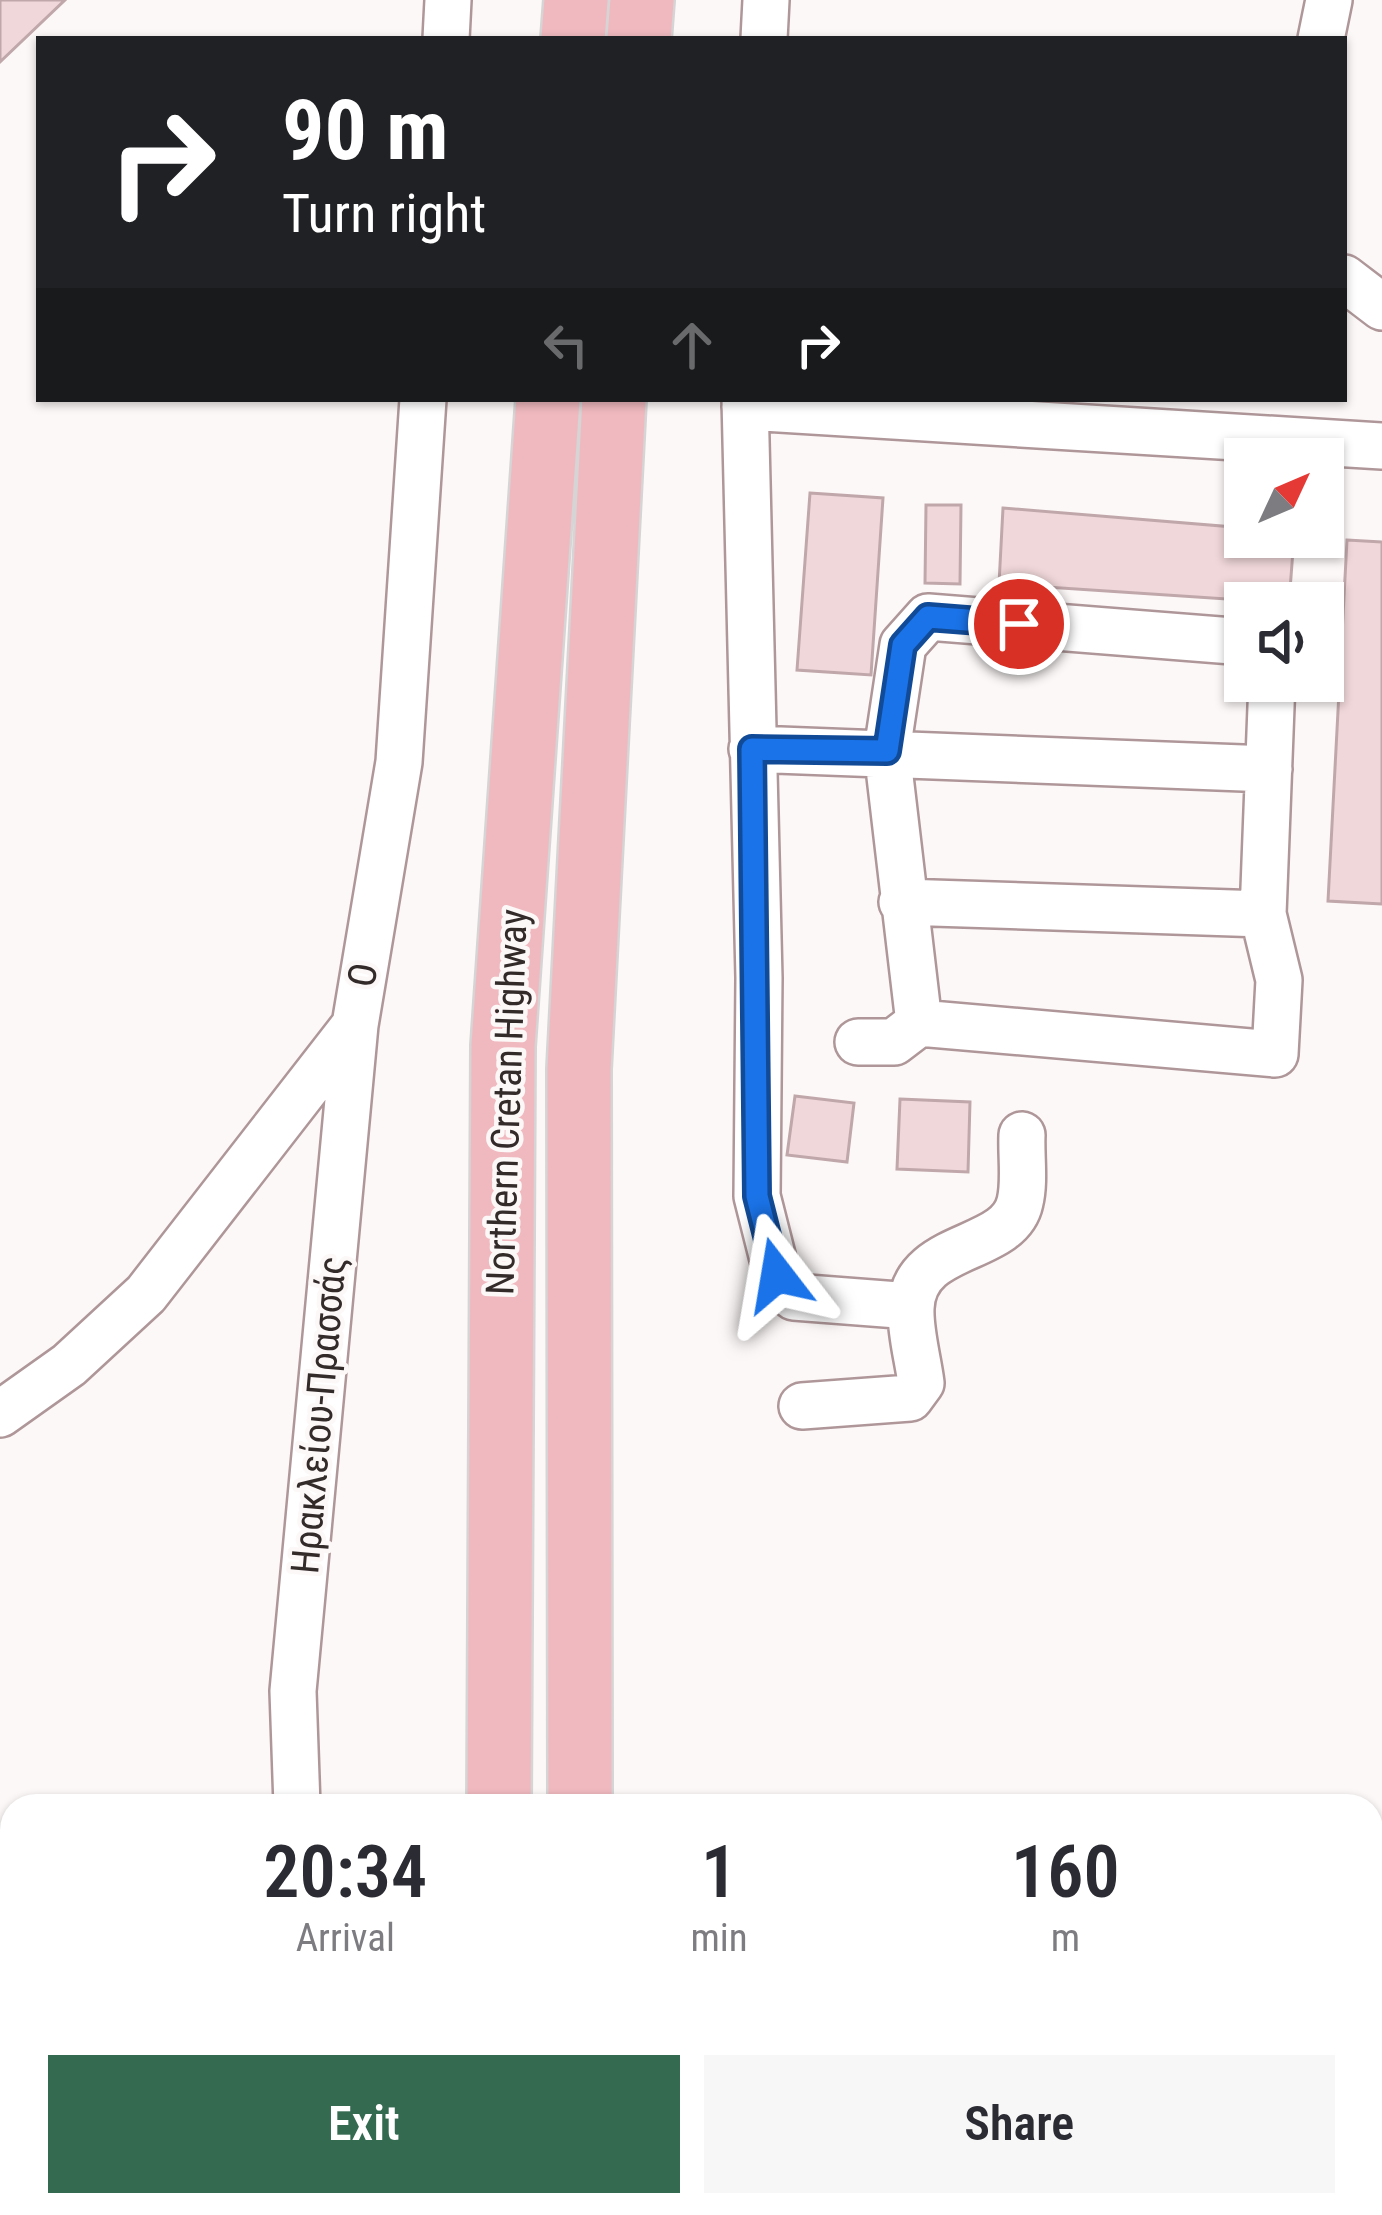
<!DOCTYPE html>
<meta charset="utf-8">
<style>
:root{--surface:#fff;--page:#f7f7f7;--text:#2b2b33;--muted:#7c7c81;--accent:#336a50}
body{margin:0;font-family:"Roboto Condensed",sans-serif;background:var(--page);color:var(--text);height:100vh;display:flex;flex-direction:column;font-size:45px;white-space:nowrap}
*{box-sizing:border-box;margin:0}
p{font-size:39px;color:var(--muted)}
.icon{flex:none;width:66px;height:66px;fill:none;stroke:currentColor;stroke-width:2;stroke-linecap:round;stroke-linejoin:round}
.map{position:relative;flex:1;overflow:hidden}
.side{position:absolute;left:0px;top:1794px;width:1383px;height:423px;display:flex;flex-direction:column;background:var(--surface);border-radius:36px 36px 0 0;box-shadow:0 3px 9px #0004}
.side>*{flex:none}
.hud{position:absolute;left:36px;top:36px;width:1311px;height:366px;border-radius:0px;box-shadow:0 3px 9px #0004;background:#202124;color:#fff;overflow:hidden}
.needle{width:78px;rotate:46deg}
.buttons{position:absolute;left:1224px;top:438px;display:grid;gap:24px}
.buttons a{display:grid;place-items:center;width:120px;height:120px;border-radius:0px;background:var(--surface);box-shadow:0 3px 9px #0004;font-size:60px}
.pin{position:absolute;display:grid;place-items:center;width:102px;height:102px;color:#fff;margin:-51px;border:6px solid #fff;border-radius:50%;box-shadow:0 3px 12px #0007}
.me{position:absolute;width:132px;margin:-66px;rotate:346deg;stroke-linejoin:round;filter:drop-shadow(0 0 9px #0008)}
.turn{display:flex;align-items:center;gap:42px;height:252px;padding:0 48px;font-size:54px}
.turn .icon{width:156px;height:156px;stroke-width:2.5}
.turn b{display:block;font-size:84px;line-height:102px}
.lanes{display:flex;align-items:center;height:114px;padding:0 48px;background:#0003;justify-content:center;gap:60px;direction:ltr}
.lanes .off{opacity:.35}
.eta{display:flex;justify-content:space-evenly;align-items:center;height:204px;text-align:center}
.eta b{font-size:72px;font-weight:600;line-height:84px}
.primary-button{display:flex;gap:24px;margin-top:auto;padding:24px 48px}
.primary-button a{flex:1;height:138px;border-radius:0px;background:var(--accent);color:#fff;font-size:48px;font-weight:600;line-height:138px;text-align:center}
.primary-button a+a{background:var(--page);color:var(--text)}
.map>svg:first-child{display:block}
</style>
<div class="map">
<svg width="1382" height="2215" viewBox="0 0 1382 2215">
<rect width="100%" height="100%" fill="#fdf8f8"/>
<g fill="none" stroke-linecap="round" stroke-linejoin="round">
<path stroke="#a46971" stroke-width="12" d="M 1371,1840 L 1382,1831
M 1188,2215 L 1193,2205"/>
</g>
<path fill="#f0d7d9" stroke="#c0a7aa" stroke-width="3" d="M 0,0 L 65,0 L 0,62 Z
M 810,493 L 883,498 L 871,675 L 797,670 Z
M 926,505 L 961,505 L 960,584 L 925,583 Z
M 1003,508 L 1245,528 L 1245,537 L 1294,537 L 1289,603 L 999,584 Z
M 1347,540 L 1382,542 L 1382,904 L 1328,901 Z
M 795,1096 L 854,1103 L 847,1162 L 787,1155 Z
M 900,1099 L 970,1102 L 968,1172 L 897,1169 Z"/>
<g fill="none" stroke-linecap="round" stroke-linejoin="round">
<path stroke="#d5cfcf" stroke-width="45" stroke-dasharray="45 22" stroke-linecap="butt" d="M 746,2205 L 747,2215"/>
<g stroke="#af9799" stroke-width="50">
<path id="minor" d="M 446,39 L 448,0
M 764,39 L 766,0
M 1321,39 L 1329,0
M 1344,278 L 1382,307
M 745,399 L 759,978 L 757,1196 L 777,1275 L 794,1297 L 911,1306
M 745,407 L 1382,446
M 752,749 L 1269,769
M 902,902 L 1263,914
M 919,1023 L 887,751 L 903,645 L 928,617 L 1245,642
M 858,1042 L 894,1042 L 919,1023 L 1275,1054 L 1279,980 L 1263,914 L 1272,681
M 802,1406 L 910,1398 L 921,1383 C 918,1359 910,1332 911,1308 C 913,1240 1009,1254 1020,1202 C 1025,1182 1021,1156 1022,1135
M 0,1414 L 69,1365 L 146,1294 L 355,1025
M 297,1806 L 293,1691 L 355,1025 L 399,762 L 423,399
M 357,2205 L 359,2215"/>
</g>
<g stroke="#d6d4d4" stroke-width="68">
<path id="highway" d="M 573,39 L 576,0
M 639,39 L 642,0
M 499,1806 L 503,1046 L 548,399
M 580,1806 L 579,1069 L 614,399
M 530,2205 L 531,2215
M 610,2205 L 611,2215"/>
</g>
<use href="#minor" stroke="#fff" stroke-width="45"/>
<use href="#highway" stroke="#efb9bf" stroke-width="63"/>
</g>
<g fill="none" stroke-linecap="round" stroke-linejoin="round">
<g stroke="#114b97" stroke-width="30">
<path id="route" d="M 777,1275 L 757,1196 L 752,749 L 887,751 L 903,645 L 928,617 L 1019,624"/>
</g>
<use href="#route" stroke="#1a73e8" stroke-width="21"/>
</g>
<g text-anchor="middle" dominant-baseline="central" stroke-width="9" stroke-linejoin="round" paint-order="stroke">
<g font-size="39" fill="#332a2a" stroke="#fdf8f8">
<text transform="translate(363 975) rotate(-80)">Ο</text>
<text transform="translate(507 1102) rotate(-88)">Northern Cretan Highway</text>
<text transform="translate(319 1415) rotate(-85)">Ηρακλείου-Πρασσάς</text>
</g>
</g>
</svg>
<div class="buttons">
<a><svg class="needle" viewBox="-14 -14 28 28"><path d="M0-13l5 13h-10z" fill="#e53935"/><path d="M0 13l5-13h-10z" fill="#7c7c81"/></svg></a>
<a><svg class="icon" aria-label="sound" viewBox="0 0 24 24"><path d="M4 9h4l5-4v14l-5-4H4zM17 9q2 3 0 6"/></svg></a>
</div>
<div class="pin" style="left:1019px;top:624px;background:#d93025"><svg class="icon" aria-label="arrive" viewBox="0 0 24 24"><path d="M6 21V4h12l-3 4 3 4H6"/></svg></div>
<svg class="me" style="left:777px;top:1275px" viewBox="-20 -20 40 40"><path d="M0-17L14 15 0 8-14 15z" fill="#1a73e8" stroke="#fff" stroke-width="4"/></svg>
<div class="hud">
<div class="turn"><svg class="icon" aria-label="right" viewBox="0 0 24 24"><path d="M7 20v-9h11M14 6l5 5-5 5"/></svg><div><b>90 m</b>Turn right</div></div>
<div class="lanes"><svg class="icon off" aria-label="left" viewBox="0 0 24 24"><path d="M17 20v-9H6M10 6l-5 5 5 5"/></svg><svg class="icon off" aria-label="ahead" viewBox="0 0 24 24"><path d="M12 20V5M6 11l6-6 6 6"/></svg><svg class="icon" aria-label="right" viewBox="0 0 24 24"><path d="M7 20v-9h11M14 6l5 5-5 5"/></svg></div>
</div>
<section class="side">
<div class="eta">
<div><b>20:34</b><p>Arrival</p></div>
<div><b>1</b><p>min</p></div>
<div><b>160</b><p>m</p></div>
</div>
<div class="primary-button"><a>Exit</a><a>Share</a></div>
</section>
</div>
